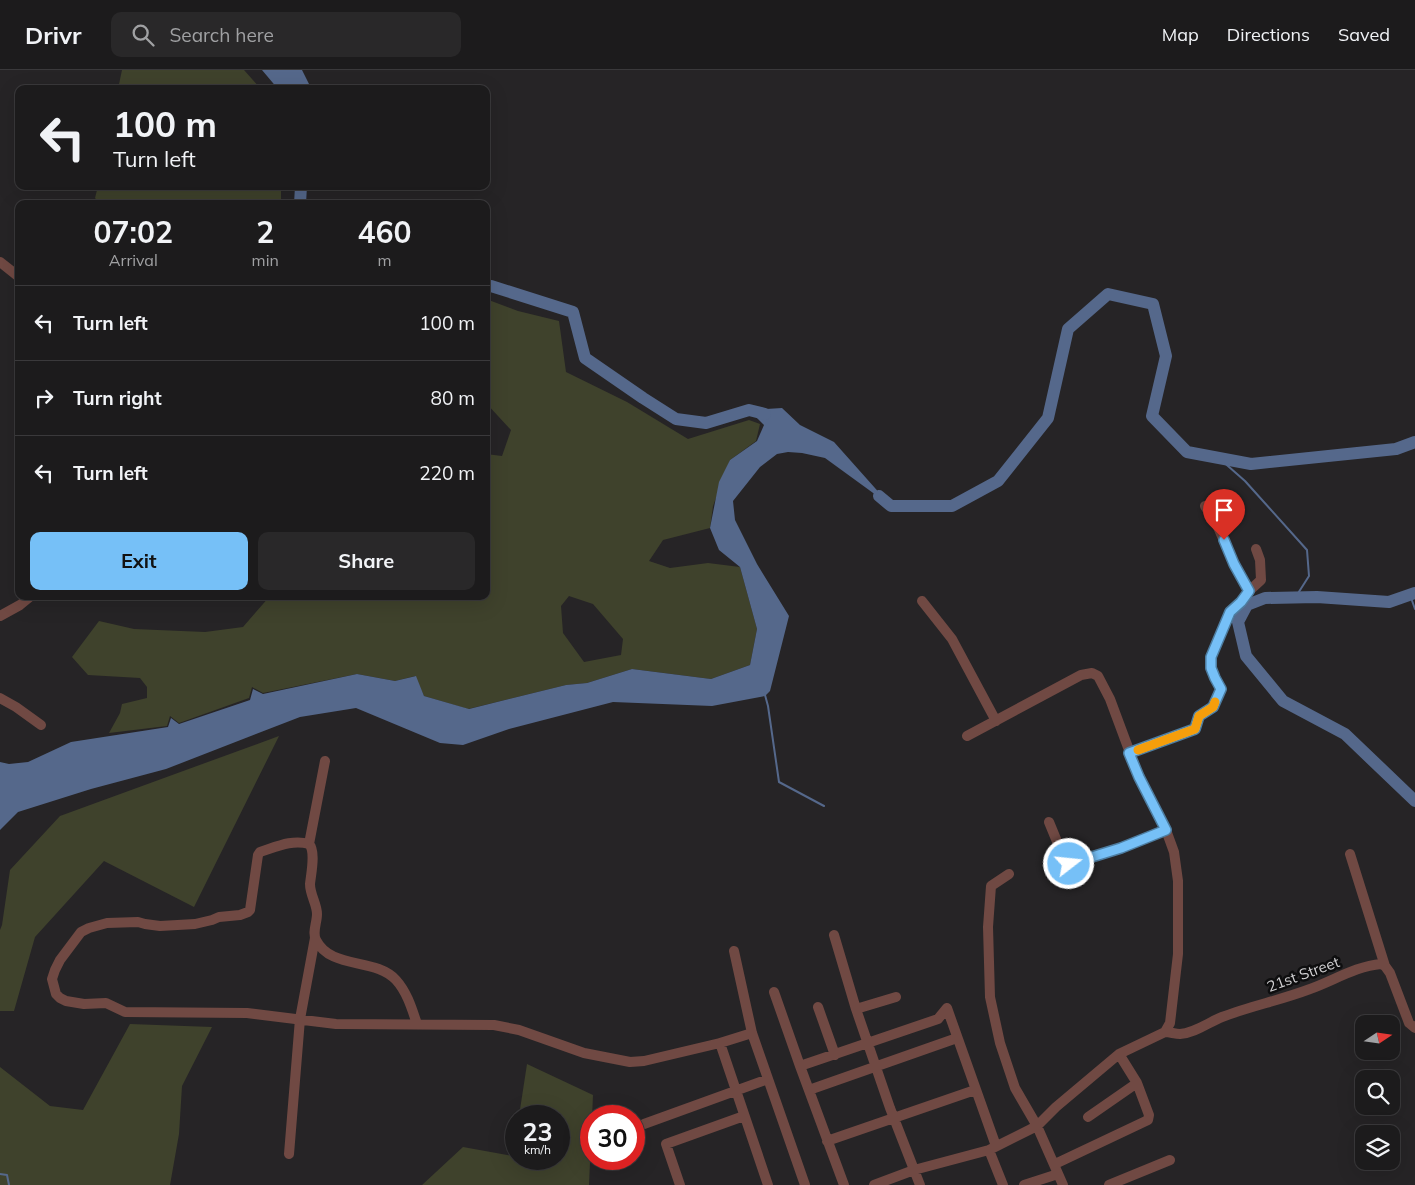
<!DOCTYPE html>
<style>
:root{--surface:#1c1b1c;--page:#292829;--text:#f1f3f6;--muted:#a0a1a3;--line:#3a393b;--accent:#76c0f7}
body{margin:0;font-family:Mulish,sans-serif;background:var(--page);color:var(--text);height:100vh;display:flex;flex-direction:column;font-size:19px;white-space:nowrap}
*{box-sizing:border-box;margin:0}
p{font-size:16px;color:var(--muted)}
.icon{flex:none;width:28px;height:28px;fill:none;stroke:currentColor;stroke-width:2;stroke-linecap:round;stroke-linejoin:round}
.map{position:relative;flex:1;overflow:hidden}
.panel{position:absolute;left:15px;top:130px;width:475px;height:400px;display:flex;flex-direction:column;background:var(--surface);border-radius:10px;box-shadow:0 5px 20px #0002,0 0 0 1px var(--line)}
.panel>*{flex:none}
.hud{position:absolute;left:15px;top:15px;width:475px;height:105px;border-radius:10px;box-shadow:0 5px 20px #0002,0 0 0 1px var(--line);background:#1c1b1c;color:var(--text);overflow:hidden}
.needle{width:32px;rotate:77deg}
.buttons{position:absolute;left:1355px;top:945px;display:grid;gap:10px}
.buttons a{display:grid;place-items:center;width:45px;height:45px;border-radius:10px;background:var(--surface);box-shadow:0 5px 20px #0002,0 0 0 1px var(--line);font-size:25px}
.speed{position:absolute;left:505px;top:1035px;display:flex;gap:10px;font-size:25px;font-weight:700;text-align:center}
.speed>*{display:grid;place-content:center;width:65px;height:65px;border-radius:50%;background:var(--surface);box-shadow:0 5px 20px #0002,0 0 0 1px var(--line);line-height:1}
.speed small{font-size:12px;font-weight:400}
.speed .limit{border:8px solid #d22;background:#fff;color:#111}
.pin{position:absolute;display:grid;place-items:center;width:42px;height:42px;color:#fff;margin:-51px -21px;border-radius:50% 50% 50% 0;rotate:-45deg;box-shadow:0 0 5px #0007}
.pin .icon{rotate:45deg}
.me{position:absolute;width:55px;margin:-28px;rotate:74deg;stroke-linejoin:round;filter:drop-shadow(0 0 4px #0008)}
.turn{display:flex;align-items:center;gap:18px;height:105px;padding:0 15px;font-size:22px}
.turn .icon{width:65px;height:65px;stroke-width:2.5}
.turn b{display:block;font-size:35px;line-height:42px}
.eta{display:flex;justify-content:space-evenly;align-items:center;height:85px;text-align:center}
.eta b{font-size:30px;font-weight:700;line-height:35px}
.cta{display:flex;gap:10px;margin-top:auto;padding:10px 15px}
.cta a{flex:1;height:58px;border-radius:10px;background:var(--accent);color:#111;font-size:20px;font-weight:700;line-height:58px;text-align:center}
.cta a+a{background:var(--page);color:var(--text)}
ul{padding:0;list-style:none}
li{display:flex;align-items:center;gap:15px;height:75px;padding:0 15px;border-top:1px solid var(--line)}
li div{flex:1}
li b{display:block;font-size:19px}
li em{font-style:normal}
header{display:flex;align-items:center;gap:30px;box-sizing:border-box;height:70px;padding:0 25px;background:var(--surface);border-bottom:1px solid var(--line)}
header strong{font-size:24px}
nav{display:flex;gap:28px;margin-inline-start:auto;font-size:18px}
.search{width:350px;height:45px;background:var(--page);display:flex;align-items:center;gap:12px;box-sizing:border-box;padding:0 18px;border-radius:10px;color:var(--muted);font-size:19px}
.map>svg:first-child{display:block}
</style>
<header>
<strong>Drivr</strong>
<div class="search"><svg class="icon" aria-label="search" viewBox="0 0 24 24"><circle cx="10" cy="10" r="6"/><path d="M15 15l6 6"/></svg>Search here</div>
<nav><a>Map</a><a>Directions</a><a>Saved</a></nav>
</header>
<div class="map">
<svg width="1415" height="1115" viewBox="0 0 1415 1115">
<rect width="100%" height="100%" fill="#262426"/>
<path fill="#3f422c" fill-rule="evenodd" d="M 122,0 L 244,0 L 261,19 L 118,19 Z
M 98,116 L 281,116 L 281,134 L 100,134 L 95,128 Z
M 486,229 L 518,241 L 559,251 L 566,302 L 627,332 L 688,369 L 749,350 L 760,354 L 756,371 L 730,390 L 713,436 L 710,458 L 663,470 L 649,491 L 670,498 L 708,493 L 740,497 L 757,559 L 750,595 L 711,609 L 632,599 L 587,613 L 566,615 L 468,639 L 424,626 L 415,606 L 395,611 L 357,604 L 263,623 L 252,617 L 249,628 L 179,653 L 170,646 L 167,656 L 109,663 L 120,643 L 122,634 L 147,628 L 147,617 L 140,608 L 88,605 L 72,587 L 99,551 L 134,559 L 205,562 L 243,557 L 270,526 L 486,526 L 486,384 L 502,386 L 511,360 L 486,333 ZM 569,526 L 593,534 L 623,569 L 621,585 L 584,592 L 563,563 L 561,536 Z
M 279,666 L 194,837 L 104,791 L 35,867 L 14,941 L 0,941 L 0,860 L 2,855 L 10,800 L 60,746 Z
M 130,954 L 212,957 L 182,1016 L 179,1064 L 170,1115 L 0,1115 L 0,997 L 50,1036 L 83,1040 Z
M 527,994 L 593,1025 L 589,1115 L 422,1115 L 463,1077 L 513,1086 L 516,1067 L 516,1089 L 559,1089 L 559,1046 L 519,1046 Z"/>
<path fill="#55688b" d="M 262,0 L 302,0 L 311,18 L 278,19 Z
M 782,338 L 800,355 L 834,372 L 891,436 L 825,388 L 802,383 L 788,382 L 777,384 L 760,397 L 733,431 L 735,450 L 757,494 L 789,546 L 770,621 L 765,626 L 712,636 L 613,632 L 509,659 L 463,675 L 440,673 L 356,638 L 300,647 L 166,699 L 91,719 L 18,742 L 0,760 L 0,692 L 9,694 L 28,692 L 71,672 L 168,657 L 171,648 L 179,654 L 250,630 L 253,619 L 263,624 L 357,604 L 395,611 L 416,606 L 424,626 L 469,639 L 566,615 L 587,613 L 632,599 L 711,609 L 750,595 L 757,559 L 740,497 L 719,480 L 710,458 L 719,412 L 730,390 L 757,371 L 764,355 L 749,340 Z"/>
<g fill="none" stroke-linecap="round" stroke-linejoin="round">
<path stroke="#55688b" stroke-width="2" d="M 1220,389 L 1245,411 L 1307,480 L 1309,506 L 1295,528
M 1410,525 L 1415,539
M 765,625 L 768,636 L 779,712 L 824,736
M 0,1104 L 7,1105 L 9,1115"/>
<path stroke="#55688b" stroke-width="12" d="M 300,134 L 301,116
M 486,216 L 491,216 L 573,242 L 585,288 L 643,328 L 676,349 L 706,353 L 749,340 L 765,344
M 879,426 L 891,436 L 952,436 L 998,411 L 1048,348 L 1068,259 L 1108,224 L 1153,234 L 1166,286 L 1152,346 L 1187,382 L 1251,394 L 1396,379 L 1415,372
M 1415,523 L 1389,532 L 1317,527 L 1265,528 L 1247,535 L 1238,552 L 1246,586 L 1283,631 L 1345,664 L 1415,731"/>
<path stroke="#704943" stroke-width="10" d="M 0,192 L 19,207
M 1249,521 L 1261,510 L 1260,490 L 1256,479
M 922,531 L 952,569 L 996,651
M 0,546 L 20,535 L 31,526
M 0,628 L 16,637 L 41,655
M 1129,683 L 1195,659 L 1199,646 L 1213,637 L 1221,619 L 1215,608 L 1211,598 L 1211,587 L 1230,542 L 1241,532 L 1249,521 L 1234,494 L 1218,457 L 1205,436
M 325,691 L 309,774 C 316,781 311,804 310,814 C 310,825 317,834 317,844 C 317,853 312,862 316,870 C 331,900 375,887 396,910 C 407,922 412,939 417,954
M 1049,752 L 1065,791 L 1069,794 L 1072,794 L 1121,778 L 1166,760
M 309,774 C 292,769 276,777 260,782 L 258,785 L 250,840 L 248,842 L 240,845 L 219,847 L 212,850 L 195,854 L 160,856 L 145,854 L 138,852 L 107,853 L 89,858 L 81,862 L 60,890 L 55,900 L 52,909 L 56,924 L 60,928 L 66,931 L 84,934 L 106,933 L 125,942 L 247,943 L 336,954 L 494,955 L 519,960 L 584,983 L 630,992 L 644,991 L 720,973 L 752,963
M 1350,784 L 1385,896
M 1009,804 L 991,816 L 988,857 L 990,927 L 1000,973 L 1015,1018 L 1037,1056 L 1063,1115
M 834,865 L 856,939 L 890,1038 L 920,1115
M 734,881 L 752,963 L 805,1115
M 774,922 L 800,996 L 844,1115
M 818,937 L 835,985
M 947,938 L 996,1076
M 856,939 L 896,927
M 1165,962 C 1170,962 1175,964 1180,964 C 1195,963 1209,952 1222,947 C 1251,936 1281,930 1310,919 C 1333,911 1356,896 1381,894 L 1385,896 L 1390,903 L 1409,953 L 1415,958
M 720,973 L 768,1115
M 800,996 L 938,949 L 947,938
M 809,1020 L 957,968
M 1088,1047 L 1137,1013
M 644,1054 L 768,1009
M 827,1071 L 975,1020
M 989,1080 L 1003,1115
M 289,1084 L 300,949 L 315,868
M 1055,1094 L 1148,1050 L 1149,1045 L 1137,1013 L 1119,984
M 680,1115 L 666,1074 L 744,1046
M 874,1115 L 914,1100 L 989,1080 L 1037,1056 L 1056,1037 L 1119,984 L 1165,962 L 1170,953 L 1178,884 L 1178,811 L 1174,782 L 1166,760 L 1139,707 L 1110,629 L 1098,606 L 1092,603 L 1081,605 L 967,666
M 1024,1115 L 1058,1104
M 1109,1115 L 1170,1090"/>
</g>
<g fill="none" stroke-linecap="round" stroke-linejoin="round">
<g stroke="#4d7da1" stroke-width="12">
<path id="route" d="M 1069,794 L 1121,778 L 1166,760 L 1139,707 L 1129,683 L 1195,659 L 1199,646 L 1213,637 L 1221,619 L 1215,608 L 1211,598 L 1211,587 L 1230,542 L 1241,532 L 1249,521 L 1234,494 L 1224,470"/>
</g>
<use href="#route" stroke="#76c0f7" stroke-width="9"/>
<path stroke="#f59e0b" stroke-width="9" d="M 1138,680 L 1195,659 L 1199,646 L 1213,637 L 1215,632"/>
</g>
<g text-anchor="middle" dominant-baseline="central" stroke-width="5" stroke-linejoin="round" paint-order="stroke">
<g font-size="15" fill="#d2d1d3" stroke="#0e0e0f">
<text transform="translate(1303 904) rotate(-20)">21st Street</text>
</g>
</g>
</svg>
<div class="buttons">
<a><svg class="needle" viewBox="-14 -14 28 28"><path d="M0-13l5 13h-10z" fill="#e53935"/><path d="M0 13l5-13h-10z" fill="#a0a1a3"/></svg></a>
<a><svg class="icon" aria-label="search" viewBox="0 0 24 24"><circle cx="10" cy="10" r="6"/><path d="M15 15l6 6"/></svg></a>
<a><svg class="icon" aria-label="layers" viewBox="0 0 24 24"><path d="M12 4l9 5-9 5-9-5zM3 14l9 5 9-5"/></svg></a>
</div>
<div class="speed"><div>23<small>km/h</small></div><div class="limit">30</div></div>
<div class="pin" style="left:1224px;top:470px;background:#d93025"><svg class="icon" aria-label="arrive" viewBox="0 0 24 24"><path d="M6 21V4h12l-3 4 3 4H6"/></svg></div>
<svg class="me" style="left:1069px;top:794px" viewBox="-20 -20 40 40"><circle r="17" fill="#76c0f7" stroke="#fff" stroke-width="3"/><path d="M0-11L8 9 0 5-8 9z" fill="#fff"/></svg>
<div class="hud">
<div class="turn"><svg class="icon" aria-label="left" viewBox="0 0 24 24"><path d="M17 20v-9H6M10 6l-5 5 5 5"/></svg><div><b>100 m</b>Turn left</div></div>
</div>
<section class="panel">
<div class="eta">
<div><b>07:02</b><p>Arrival</p></div>
<div><b>2</b><p>min</p></div>
<div><b>460</b><p>m</p></div>
</div>
<ul>
<li><svg class="icon" aria-label="left" viewBox="0 0 24 24"><path d="M17 20v-9H6M10 6l-5 5 5 5"/></svg><div><b>Turn left</b></div><em>100 m</em></li>
<li><svg class="icon" aria-label="right" viewBox="0 0 24 24"><path d="M7 20v-9h11M14 6l5 5-5 5"/></svg><div><b>Turn right</b></div><em>80 m</em></li>
<li><svg class="icon" aria-label="left" viewBox="0 0 24 24"><path d="M17 20v-9H6M10 6l-5 5 5 5"/></svg><div><b>Turn left</b></div><em>220 m</em></li>
</ul>
<div class="cta"><a>Exit</a><a>Share</a></div>
</section>
</div>
